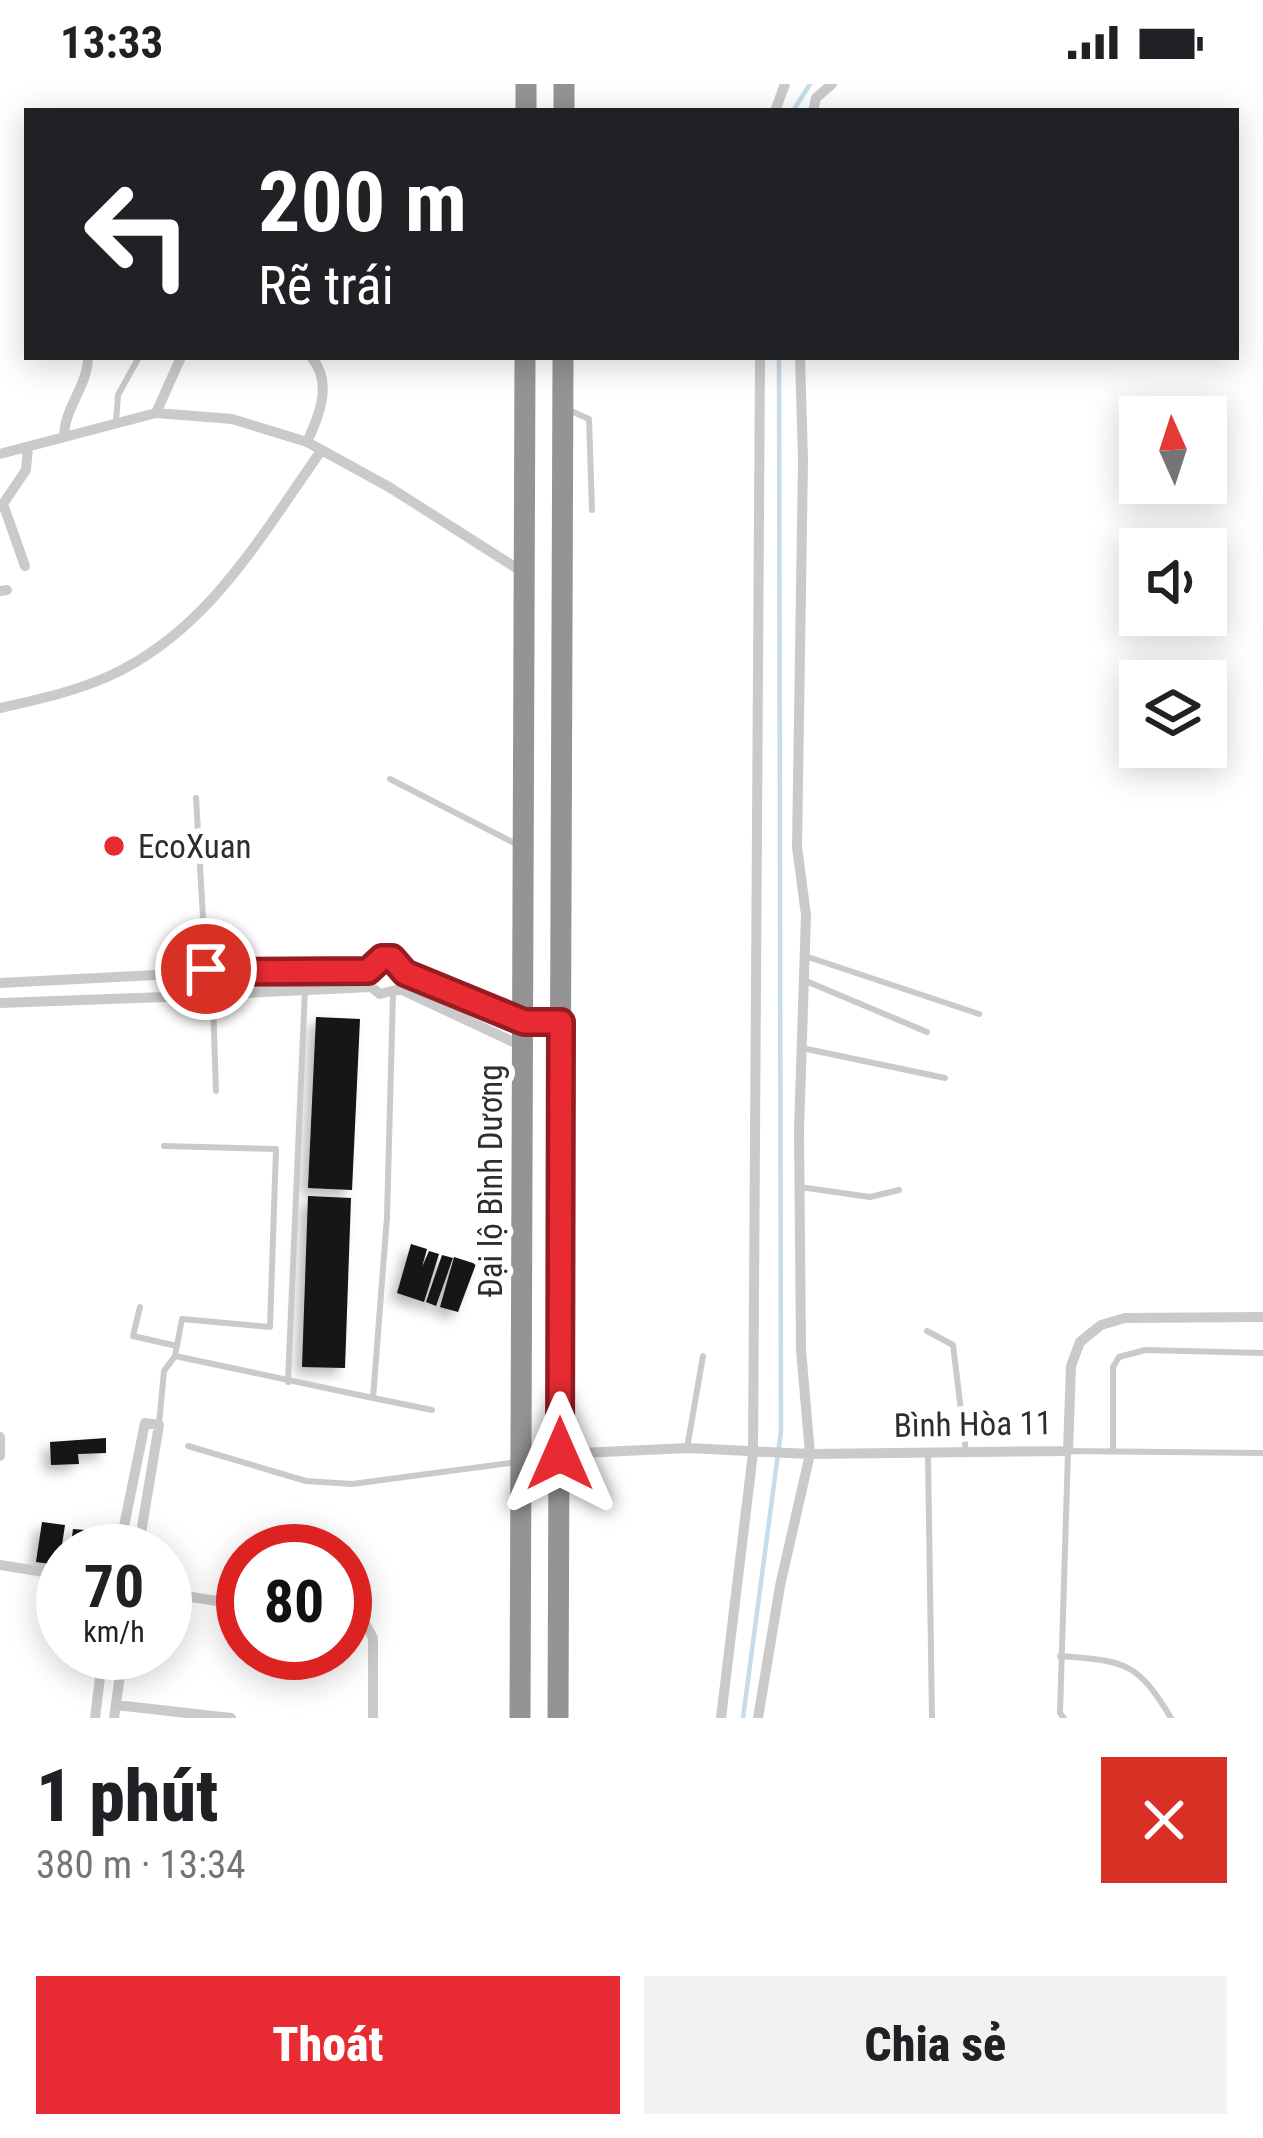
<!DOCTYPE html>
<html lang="vi">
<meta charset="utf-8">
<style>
:root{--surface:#fff;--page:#f2f2f2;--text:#202124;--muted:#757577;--accent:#e82b33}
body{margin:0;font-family:"Roboto Condensed",sans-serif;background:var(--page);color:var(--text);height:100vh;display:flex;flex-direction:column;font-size:45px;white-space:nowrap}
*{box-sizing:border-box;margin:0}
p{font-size:39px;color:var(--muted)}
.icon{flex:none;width:66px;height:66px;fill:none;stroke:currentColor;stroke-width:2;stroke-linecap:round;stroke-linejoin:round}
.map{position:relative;height:1634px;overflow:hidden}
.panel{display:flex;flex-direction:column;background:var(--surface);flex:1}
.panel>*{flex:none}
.hud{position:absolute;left:24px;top:24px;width:1215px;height:252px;border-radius:0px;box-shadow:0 6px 30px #0003;background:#202124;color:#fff;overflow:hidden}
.needle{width:78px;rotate:357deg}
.fabs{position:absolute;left:1119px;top:312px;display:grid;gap:24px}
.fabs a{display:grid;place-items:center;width:108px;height:108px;border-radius:0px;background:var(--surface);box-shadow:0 6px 30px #0003;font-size:60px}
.speed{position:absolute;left:36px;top:1440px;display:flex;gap:24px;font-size:60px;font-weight:700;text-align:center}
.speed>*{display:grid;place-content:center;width:156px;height:156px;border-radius:50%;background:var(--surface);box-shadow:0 6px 30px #0003;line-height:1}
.speed small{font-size:30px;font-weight:400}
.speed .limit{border:18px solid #d22;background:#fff;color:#111}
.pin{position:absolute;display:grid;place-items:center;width:102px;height:102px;color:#fff;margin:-51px;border:6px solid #fff;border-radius:50%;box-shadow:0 3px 12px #0007}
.me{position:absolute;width:132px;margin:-66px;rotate:0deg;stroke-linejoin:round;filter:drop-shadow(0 0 9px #0008)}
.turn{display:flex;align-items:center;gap:42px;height:252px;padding:0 36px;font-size:54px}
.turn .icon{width:156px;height:156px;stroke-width:2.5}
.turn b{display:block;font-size:84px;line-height:102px}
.round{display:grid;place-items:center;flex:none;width:126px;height:126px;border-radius:0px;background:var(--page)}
.overview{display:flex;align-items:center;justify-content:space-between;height:204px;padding:0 36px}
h1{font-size:72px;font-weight:800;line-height:90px}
.button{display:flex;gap:24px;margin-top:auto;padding:24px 36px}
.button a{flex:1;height:138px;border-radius:0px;background:var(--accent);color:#fff;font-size:48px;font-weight:800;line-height:138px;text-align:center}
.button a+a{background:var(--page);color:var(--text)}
.status{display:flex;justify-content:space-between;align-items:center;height:84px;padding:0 60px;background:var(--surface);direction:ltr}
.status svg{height:33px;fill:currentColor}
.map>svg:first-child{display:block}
</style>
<div class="status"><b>13:33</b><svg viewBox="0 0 49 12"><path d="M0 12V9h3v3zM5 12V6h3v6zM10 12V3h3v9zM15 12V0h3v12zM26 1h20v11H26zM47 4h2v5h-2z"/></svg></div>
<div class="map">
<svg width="1263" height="1634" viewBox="0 0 1263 1634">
<defs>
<filter id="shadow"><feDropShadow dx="-7" dy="7" stdDeviation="6" flood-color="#0004"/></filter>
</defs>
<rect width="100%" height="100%" fill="#fff"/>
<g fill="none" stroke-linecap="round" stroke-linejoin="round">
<path stroke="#c5dcec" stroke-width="4.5" d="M 793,27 L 810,0
M 743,1634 L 781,1347 L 779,273"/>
</g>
<path fill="#141414" filter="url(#shadow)" d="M 316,933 L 360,935 L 352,1106 L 308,1104 Z
M 308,1112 L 351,1114 L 345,1284 L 302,1283 Z
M 411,1160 L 427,1165 L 422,1183 L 429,1167 L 439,1170 L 424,1218 L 397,1209 Z
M 442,1171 L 453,1174 L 436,1222 L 426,1218 Z
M 454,1173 L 476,1180 L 458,1228 L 440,1223 Z
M 106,1354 L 106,1369 L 78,1370 L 79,1380 L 51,1381 L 50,1358 Z
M 42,1438 L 65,1441 L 59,1481 L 36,1478 Z
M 73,1445 L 85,1446 L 82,1467 L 70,1467 Z"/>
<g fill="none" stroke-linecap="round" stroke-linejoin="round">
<path stroke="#cacaca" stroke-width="6" d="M 571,327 L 589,335 L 592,426
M 116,339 L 118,311 L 139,273
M 390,695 L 516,760
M 196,714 L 206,885
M 805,872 L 979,930
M 806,897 L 927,948
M 213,919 L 216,1007
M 802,964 L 945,994
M 164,1062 L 276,1065 L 270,1243 L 182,1235 L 175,1272
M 800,1103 L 870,1113 L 899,1106
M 140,1223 L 133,1252 L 177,1262
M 927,1247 L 953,1261 L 966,1368
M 288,1298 L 305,906
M 373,1314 L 432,1326
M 159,1340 L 164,1287 L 175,1272 L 373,1314 L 387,1133 L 393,909
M 188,1362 L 306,1397 L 352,1400 L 518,1378
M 687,1364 L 703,1272
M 1113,1366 L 1113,1283 L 1119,1273 L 1145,1266 L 1263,1269
M 928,1371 L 932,1634
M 1060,1572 C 1124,1577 1137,1577 1171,1634
M 1064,1634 L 1060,1629 L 1068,1367 L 1263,1369"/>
<path stroke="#cacaca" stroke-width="10" d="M 775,27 L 785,0
M 813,27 L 816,14 L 832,0
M 156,329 L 181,273
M 64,353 C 64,324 88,302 88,273
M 307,358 C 319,332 333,299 312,274
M 0,370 L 156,329 L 232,335 L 307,358 L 389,403 L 521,487
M 25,482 L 3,420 L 26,386 L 28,363
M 0,507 L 7,506
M 0,624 C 36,616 73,608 107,593 C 208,548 260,453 321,367
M 217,888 L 368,887 L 382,874 L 400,880 L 405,889 L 400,905 L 380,910 L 371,903 L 368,887
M 405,889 L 521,936
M 0,899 L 195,889 C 209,883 216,886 224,898 L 222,910 L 213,919 C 198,919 192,915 189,900 L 195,889
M 400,905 L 522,962
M 222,910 L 371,903
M 0,919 L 192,912
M 0,1353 L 0,1372
M 561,1370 L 687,1364 L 810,1370 L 1068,1367 L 1071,1282 L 1080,1258 L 1101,1241 L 1125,1234 L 1263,1233
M 119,1467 L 145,1339 L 159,1341 L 138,1467
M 0,1481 L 63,1491
M 165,1509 L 243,1521
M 345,1538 L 366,1541 L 373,1554 L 373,1634
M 116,1621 L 231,1634
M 95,1634 L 103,1569
M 114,1634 L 123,1569
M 721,1634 L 753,1369 L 760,273
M 758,1634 L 780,1502 L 810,1370 L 801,1266 L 799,1046 L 806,831 L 797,763 L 803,376 L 800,273"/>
<path stroke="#949494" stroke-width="21" d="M 526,27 L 526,0
M 564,27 L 564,0
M 520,1634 L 525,273
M 558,1634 L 563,273"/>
</g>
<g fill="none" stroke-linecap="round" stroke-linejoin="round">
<g stroke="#971c21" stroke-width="30">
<path id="route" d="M 206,885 L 218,888 L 368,887 L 382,874 L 392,874 L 405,889 L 524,938 L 561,938 L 560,1370"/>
</g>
<use href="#route" stroke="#e82b33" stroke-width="21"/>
</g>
<circle fill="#e82b33" stroke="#fff" stroke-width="4.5" cx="114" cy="762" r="12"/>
<g text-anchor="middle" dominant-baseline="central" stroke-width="12" stroke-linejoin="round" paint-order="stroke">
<g font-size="33" fill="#2d2d2d" stroke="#fff" text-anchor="start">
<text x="138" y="762">EcoXuan</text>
</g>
<g font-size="33" fill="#2d2d2d" stroke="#fff">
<text transform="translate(490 1097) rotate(-90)">Đại lộ Bình Dương</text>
<text transform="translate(973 1340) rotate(-1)">Bình Hòa 11</text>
</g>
</g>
</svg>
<div class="fabs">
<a><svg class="needle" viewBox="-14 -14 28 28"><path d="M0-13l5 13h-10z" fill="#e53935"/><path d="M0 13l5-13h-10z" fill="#757577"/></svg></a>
<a><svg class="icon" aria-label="sound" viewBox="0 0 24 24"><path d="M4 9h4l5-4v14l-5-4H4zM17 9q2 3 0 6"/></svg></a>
<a><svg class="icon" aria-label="layers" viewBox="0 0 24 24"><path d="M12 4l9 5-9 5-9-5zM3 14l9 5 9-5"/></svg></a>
</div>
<div class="speed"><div>70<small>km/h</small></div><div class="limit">80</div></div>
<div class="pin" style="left:206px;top:885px;background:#d93025"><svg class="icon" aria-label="arrive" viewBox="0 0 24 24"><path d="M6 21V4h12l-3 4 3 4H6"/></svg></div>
<svg class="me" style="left:560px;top:1370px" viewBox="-20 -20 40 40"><path d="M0-17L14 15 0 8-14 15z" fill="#e82b33" stroke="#fff" stroke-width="4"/></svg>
<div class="hud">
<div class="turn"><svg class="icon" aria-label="left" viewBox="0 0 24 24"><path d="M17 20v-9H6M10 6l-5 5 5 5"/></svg><div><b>200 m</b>Rẽ trái</div></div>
</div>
</div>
<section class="panel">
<div class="overview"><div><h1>1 phút</h1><p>380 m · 13:34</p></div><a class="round" style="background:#d93025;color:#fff"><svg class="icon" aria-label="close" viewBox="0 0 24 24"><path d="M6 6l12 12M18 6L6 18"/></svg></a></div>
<div class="button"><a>Thoát</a><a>Chia sẻ</a></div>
</section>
